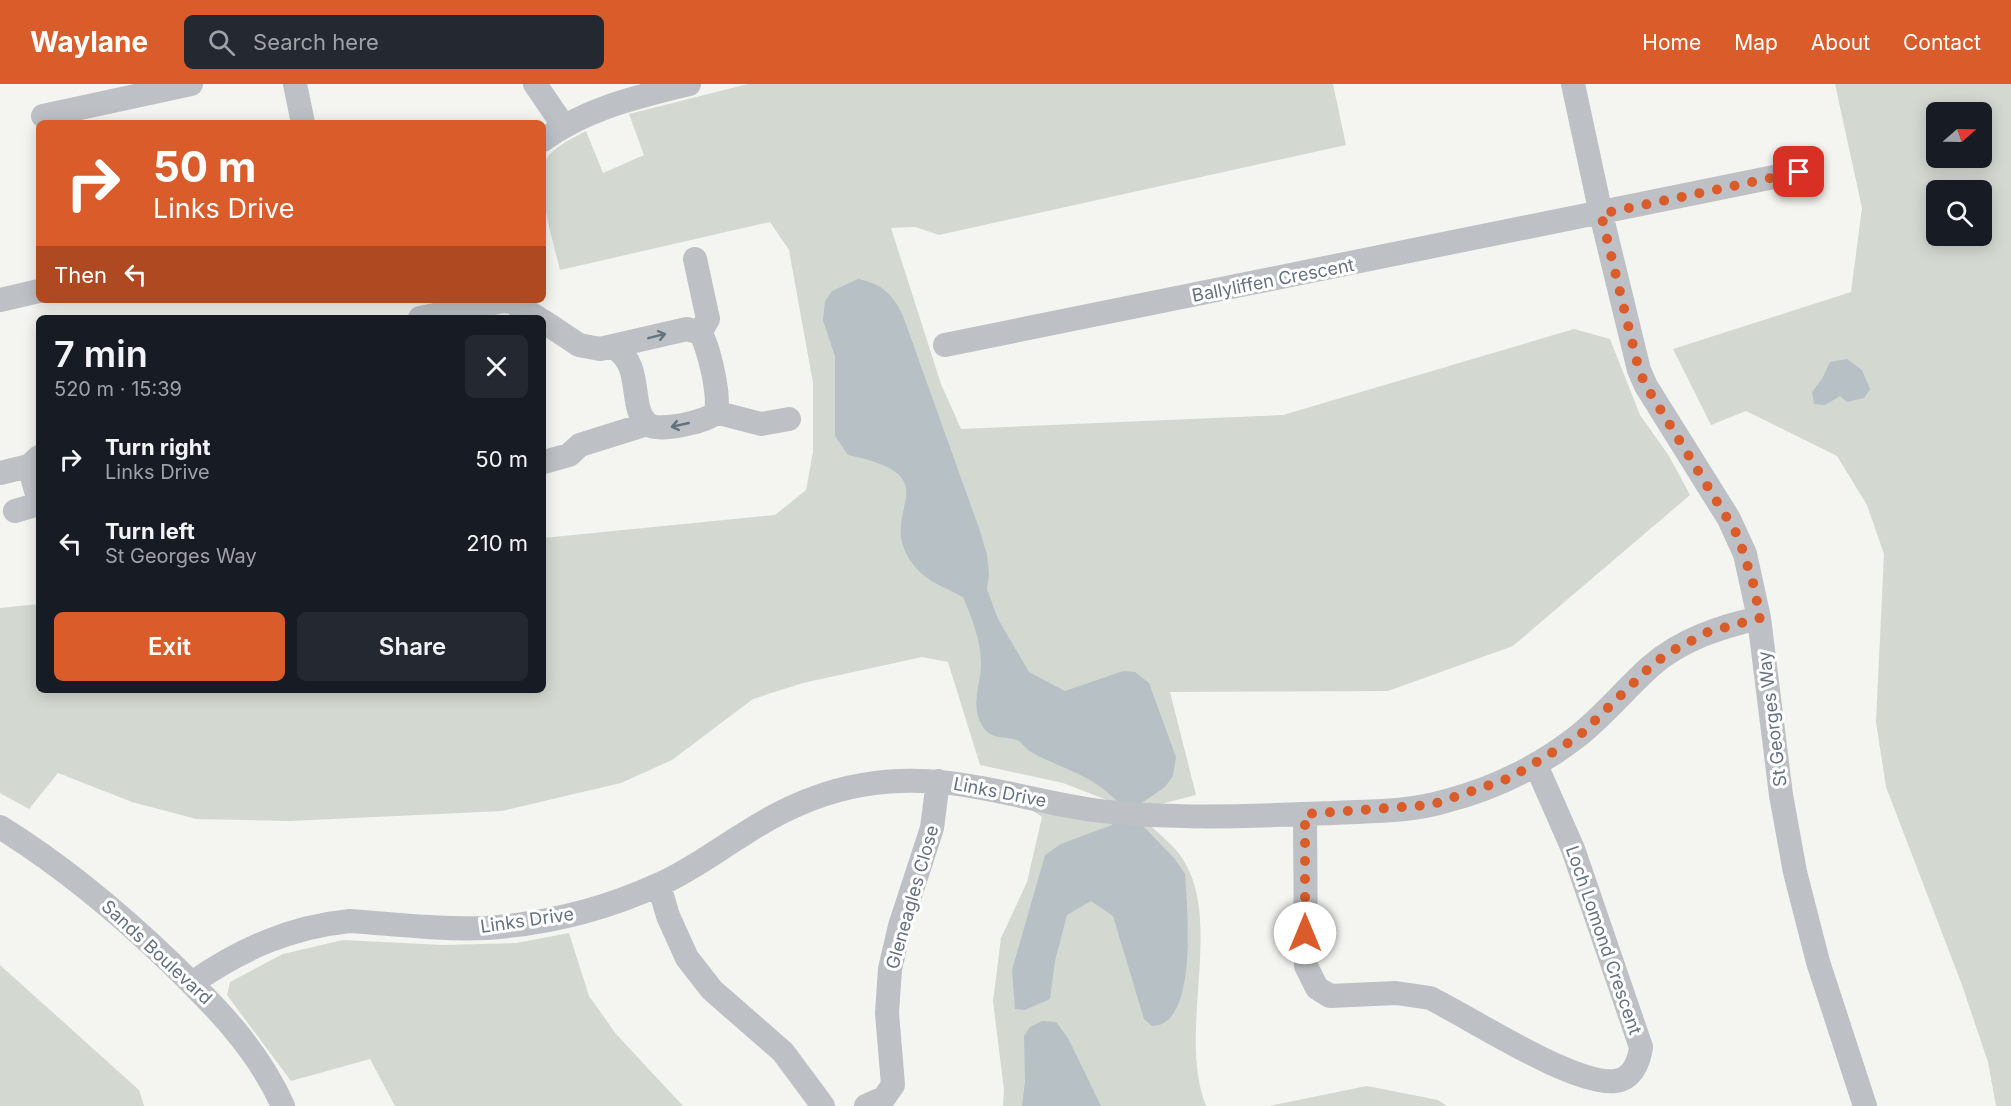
<!DOCTYPE html>
<meta charset="utf-8">
<style>
:root{--surface:#171b24;--page:#242831;--text:#f1f3f6;--muted:#9ea1a6;--accent:#da5c2a}
body{margin:0;font-family:Inter,sans-serif;background:var(--page);color:var(--text);height:100vh;display:flex;flex-direction:column;font-size:22px;white-space:nowrap}
*{box-sizing:border-box;margin:0}
p{font-size:20px;color:var(--muted)}
.icon{flex:none;width:33px;height:33px;fill:none;stroke:currentColor;stroke-width:2;stroke-linecap:round;stroke-linejoin:round}
.map{position:relative;flex:1;overflow:hidden}
.drawer{position:absolute;left:36px;top:231px;width:510px;height:378px;display:flex;flex-direction:column;background:var(--surface);border-radius:9px;box-shadow:0 3px 15px #0003}
.drawer>*{flex:none}
.guide{position:absolute;left:36px;top:36px;width:510px;height:183px;border-radius:9px;box-shadow:0 3px 15px #0003;background:#da5c2a;color:#fff;overflow:hidden}
.needle{width:39px;rotate:70deg}
.fabs{position:absolute;left:1926px;top:18px;display:grid;gap:12px}
.fabs a{display:grid;place-items:center;width:66px;height:66px;border-radius:9px;background:var(--surface);box-shadow:0 3px 15px #0003;font-size:30px}
.pin{position:absolute;display:grid;place-items:center;width:51px;height:51px;color:#fff;margin:-26px;border-radius:12px;box-shadow:0 3px 9px #0006}
.me{position:absolute;width:66px;margin:-33px;rotate:0deg;stroke-linejoin:round;filter:drop-shadow(0 0 4px #0008)}
.turn{display:flex;align-items:center;gap:21px;height:126px;padding:0 18px;font-size:27px}
.turn .icon{width:78px;height:78px;stroke-width:2.5}
.turn b{display:block;font-size:42px;line-height:51px}
.then{display:flex;align-items:center;height:57px;padding:0 18px;background:#0003;gap:12px;font-size:22px}
.round{display:grid;place-items:center;flex:none;width:63px;height:63px;border-radius:9px;background:var(--page)}
.headline{display:flex;align-items:center;justify-content:space-between;height:102px;padding:0 18px}
h1{font-size:36px;font-weight:600;line-height:45px}
.primary-button{display:flex;gap:12px;margin-top:auto;padding:12px 18px}
.primary-button a{flex:1;height:69px;border-radius:9px;background:var(--accent);color:#fff;font-size:24px;font-weight:600;line-height:69px;text-align:center}
.primary-button a+a{background:var(--page);color:var(--text)}
ul{padding:0;list-style:none}
li{display:flex;align-items:center;gap:18px;height:84px;padding:0 18px}
li div{flex:1}
li b{display:block;font-size:22px}
li em{font-style:normal}
header{display:flex;align-items:center;gap:36px;box-sizing:border-box;height:84px;padding:0 30px;background:var(--accent);color:#fff}
header strong{font-size:28px}
nav{display:flex;gap:33px;margin-inline-start:auto;font-size:21px}
.search{width:420px;height:54px;background:var(--page);display:flex;align-items:center;gap:15px;box-sizing:border-box;padding:0 21px;border-radius:9px;color:var(--muted);font-size:22px}
.map>svg:first-child{display:block}
</style>
<header>
<strong>Waylane</strong>
<div class="search"><svg class="icon" aria-label="search" viewBox="0 0 24 24"><circle cx="10" cy="10" r="6"/><path d="M15 15l6 6"/></svg>Search here</div>
<nav><a>Home</a><a>Map</a><a>About</a><a>Contact</a></nav>
</header>
<div class="map">
<svg width="2011" height="1022" viewBox="0 0 2011 1022">
<rect width="100%" height="100%" fill="#f4f4f0"/>
<path fill="#d3d9d0" fill-rule="evenodd" d="M 748,0 L 1333,0 L 1346,61 L 939,151 L 915,143 L 891,144 L 941,300 L 961,345 L 1283,331 L 1574,245 L 1610,255 L 1640,331 L 1669,372 L 1690,411 L 1513,562 L 1388,607 L 1170,608 L 1196,711 L 1153,722 L 1149,740 C 1160,751 1176,763 1184,777 C 1223,841 1177,949 1206,1022 L 1003,1022 L 1004,1006 L 993,917 L 1001,854 L 1027,798 L 1042,733 L 1026,722 L 1112,718 L 1063,699 L 980,681 L 948,578 L 922,573 L 803,599 L 753,615 L 672,676 L 621,699 L 502,727 L 290,737 L 196,735 L 132,718 L 58,689 L 29,725 L 0,709 L 0,524 L 39,520 L 39,606 L 543,606 L 543,454 L 775,431 L 806,406 L 813,368 L 813,299 L 789,166 L 770,138 L 560,186 C 555,165 536,100 543,81 C 550,64 571,55 586,47 L 603,89 L 644,71 L 629,30 Z
M 1835,0 L 2011,0 L 2011,1022 L 1996,1022 L 1988,978 L 1962,901 L 1886,703 L 1876,638 L 1884,470 L 1867,421 L 1837,372 L 1746,327 L 1711,341 L 1673,265 L 1851,208 L 1862,124 ZM 1936,28 L 1982,28 L 1982,74 L 1936,74 ZM 1936,106 L 1982,106 L 1982,152 L 1936,152 Z
M 569,849 L 589,912 L 616,950 L 683,1022 L 395,1022 L 370,975 L 291,997 L 227,911 L 230,898 L 283,870 L 343,856 L 444,861 L 516,859 Z
M 0,881 L 139,1006 L 144,1022 L 0,1022 Z
M 1367,1002 L 1438,1016 L 1447,1022 L 1269,1022 Z"/>
<path fill="#b6c0c5" d="M 858,195 C 882,200 893,210 903,232 L 980,447 L 987,471 L 989,490 L 987,505 L 998,535 L 1029,588 L 1065,607 L 1123,587 L 1135,588 L 1149,599 L 1176,673 L 1173,692 L 1165,703 L 1140,720 L 1139,738 L 1175,775 L 1185,790 C 1187,822 1199,942 1152,942 L 1144,935 L 1113,832 L 1091,817 L 1067,831 L 1055,877 L 1050,915 L 1025,926 L 1015,925 L 1012,886 L 1045,771 L 1061,760 L 1112,741 L 1116,734 L 1118,718 C 1091,690 1064,686 1031,668 C 1026,665 1022,658 1017,656 C 1002,651 988,658 979,635 C 972,616 981,599 981,580 C 981,557 972,534 963,513 C 947,504 929,499 916,484 C 868,429 959,394 848,371 L 835,352 L 835,272 L 823,236 L 825,217 L 832,207 Z
M 1847,275 L 1862,286 L 1870,305 L 1864,314 L 1847,318 L 1840,312 L 1825,321 L 1814,320 L 1812,308 L 1822,295 L 1830,278 Z
M 1042,937 L 1056,938 L 1068,954 L 1101,1022 L 1022,1022 L 1025,998 L 1024,952 L 1030,943 Z"/>
<g fill="none" stroke-linecap="round" stroke-linejoin="round">
<path stroke="#bdc0c4" stroke-width="24" d="M 295,0 L 303,39
M 535,0 L 563,41
M 1573,0 L 1601,130 L 1639,286 L 1646,302 L 1729,435 L 1745,470 L 1759,534 L 1781,711 L 1795,788 L 1818,878 L 1865,1022
M 43,32 L 191,0
M 543,56 C 587,24 637,13 689,0
M 695,175 L 708,235 L 700,249
M 0,216 L 39,207
M 420,234 L 503,217 L 512,218 L 538,234
M 543,237 L 579,261 L 600,265 L 687,245 L 700,249 C 708,259 722,318 715,329 C 708,338 658,348 649,341 C 627,325 645,283 615,264
M 945,261 L 1799,88
M 715,328 L 761,340 L 789,335
M 544,378 L 569,371 L 580,361 L 647,340
M 29,382 L 39,417
M 0,389 L 29,382 L 39,373
M 15,427 L 39,420
M 1305,730 L 1306,882 L 1317,904 L 1330,912 L 1396,909 L 1430,914 C 1471,934 1574,1002 1615,997 C 1632,995 1639,978 1641,963 L 1573,765 L 1536,681
M 0,743 C 63,782 118,828 171,879 C 215,922 258,965 283,1022
M 659,801 L 668,832 L 687,874 L 712,906 L 783,968 L 823,1022
M 192,899 C 241,865 290,843 350,837 C 395,840 441,846 486,844 C 545,840 606,825 660,800 C 690,787 716,767 744,750 C 779,727 821,708 862,701 C 946,686 1012,714 1093,726 C 1168,736 1257,732 1334,729 C 1371,727 1410,728 1446,717 C 1492,705 1536,684 1574,655 C 1602,634 1624,606 1651,582 C 1682,555 1720,543 1759,534
M 866,1022 L 884,1014 L 893,1001 L 887,929 L 890,885 L 900,842 L 932,744 L 938,697"/>
</g>
<defs><path id="oneway-shaft" d="M-6 0H5M1.5-3L5.5 0L1.5 3" fill="none" stroke-width="1.6" stroke-linecap="round" stroke-linejoin="round" transform="scale(1.5)"/></defs>
<g stroke="#647280">
<use href="#oneway-shaft" transform="translate(657 252) rotate(-14)"/>
<use href="#oneway-shaft" transform="translate(680 341) rotate(167)"/>
</g>
<g fill="none" stroke-linecap="round" stroke-linejoin="round">
<path stroke="#da5c2a" stroke-width="10" stroke-dasharray="0 18" d="M 1305,849 L 1305,730 L 1431,721 L 1510,694 L 1578,653 L 1653,580 L 1672,567 L 1708,548 L 1760,534 L 1754,502 L 1738,452 L 1646,302 L 1639,286 L 1601,130 L 1799,88"/>
</g>
<g text-anchor="middle" dominant-baseline="central" stroke-width="6" stroke-linejoin="round" paint-order="stroke">
<g font-size="18" fill="#647280" stroke="#fff">
<text transform="translate(1273 196) rotate(-11)">Ballyliffen Crescent</text>
<text transform="translate(1772 635) rotate(-97)">St Georges Way</text>
<text transform="translate(1000 708) rotate(11)">Links Drive</text>
<text transform="translate(912 813) rotate(-74)">Gleneagles Close</text>
<text transform="translate(527 836) rotate(-8)">Links Drive</text>
<text transform="translate(1604 856) rotate(71)">Loch Lomond Crescent</text>
<text transform="translate(157 868) rotate(43)">Sands Boulevard</text>
</g>
</g>
</svg>
<div class="fabs">
<a><svg class="needle" viewBox="-14 -14 28 28"><path d="M0-13l5 13h-10z" fill="#e53935"/><path d="M0 13l5-13h-10z" fill="#9ea1a6"/></svg></a>
<a><svg class="icon" aria-label="search" viewBox="0 0 24 24"><circle cx="10" cy="10" r="6"/><path d="M15 15l6 6"/></svg></a>
</div>
<div class="pin" style="left:1799px;top:88px;background:#d93025"><svg class="icon" aria-label="arrive" viewBox="0 0 24 24"><path d="M6 21V4h12l-3 4 3 4H6"/></svg></div>
<svg class="me" style="left:1305px;top:849px" viewBox="-20 -20 40 40"><circle r="19" fill="#fff"/><path d="M0-13L10 11 0 6-10 11z" fill="#da5c2a"/></svg>
<div class="guide">
<div class="turn"><svg class="icon" aria-label="right" viewBox="0 0 24 24"><path d="M7 20v-9h11M14 6l5 5-5 5"/></svg><div><b>50 m</b>Links Drive</div></div>
<div class="then">Then<svg class="icon" aria-label="left" viewBox="0 0 24 24"><path d="M17 20v-9H6M10 6l-5 5 5 5"/></svg></div>
</div>
<section class="drawer">
<div class="headline"><div><h1>7 min</h1><p>520 m · 15:39</p></div><a class="round"><svg class="icon" aria-label="close" viewBox="0 0 24 24"><path d="M6 6l12 12M18 6L6 18"/></svg></a></div>
<ul>
<li><svg class="icon" aria-label="right" viewBox="0 0 24 24"><path d="M7 20v-9h11M14 6l5 5-5 5"/></svg><div><b>Turn right</b><p>Links Drive</p></div><em>50 m</em></li>
<li><svg class="icon" aria-label="left" viewBox="0 0 24 24"><path d="M17 20v-9H6M10 6l-5 5 5 5"/></svg><div><b>Turn left</b><p>St Georges Way</p></div><em>210 m</em></li>
</ul>
<div class="primary-button"><a>Exit</a><a>Share</a></div>
</section>
</div>
